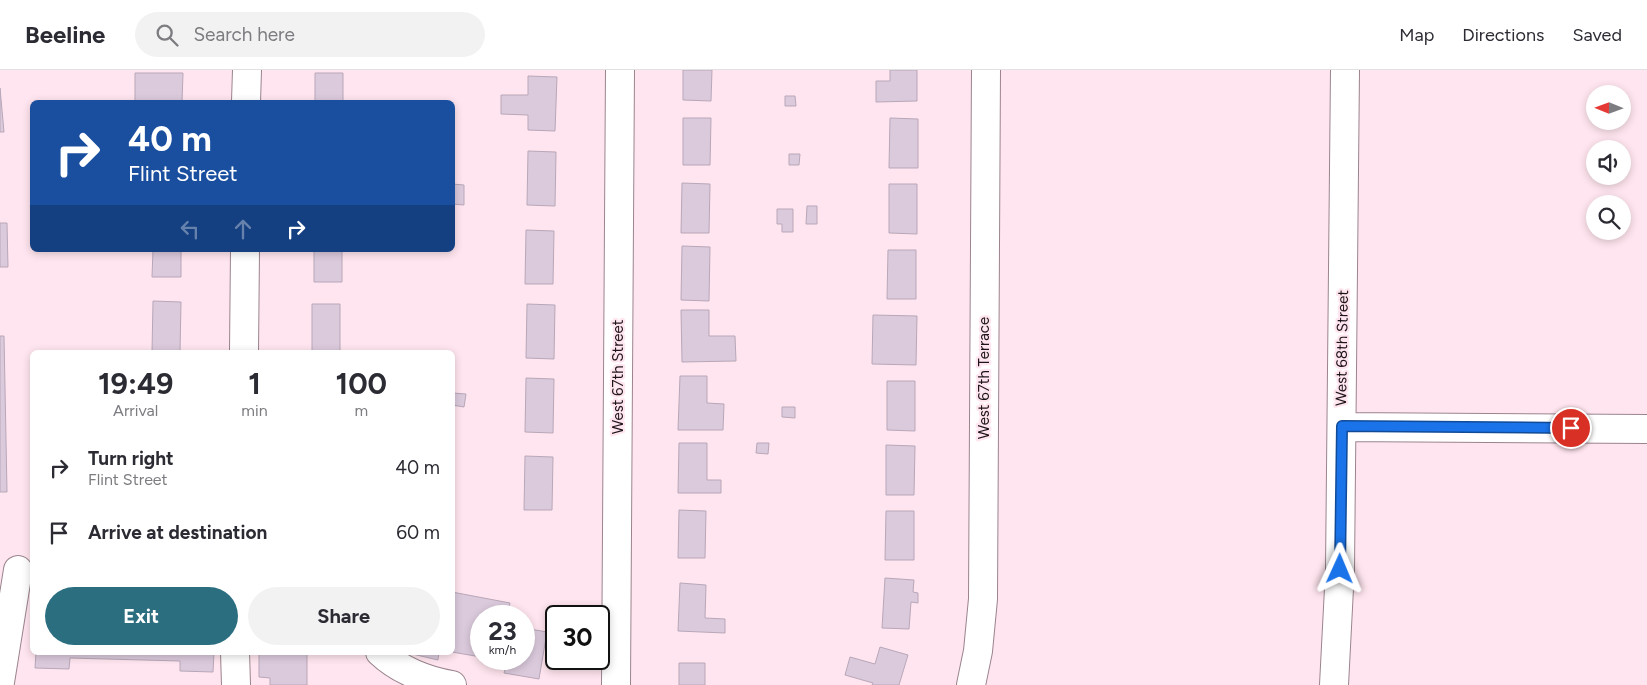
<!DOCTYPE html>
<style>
:root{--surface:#fff;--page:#f2f2f3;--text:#2b2b33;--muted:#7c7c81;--line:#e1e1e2;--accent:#2b6e80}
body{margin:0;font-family:Figtree,sans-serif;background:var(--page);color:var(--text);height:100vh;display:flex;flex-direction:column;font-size:19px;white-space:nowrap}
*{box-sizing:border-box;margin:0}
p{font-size:16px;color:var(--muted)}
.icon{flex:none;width:28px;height:28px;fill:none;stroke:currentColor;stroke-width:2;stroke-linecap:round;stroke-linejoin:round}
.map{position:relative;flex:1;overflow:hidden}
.sheet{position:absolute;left:30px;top:280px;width:425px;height:305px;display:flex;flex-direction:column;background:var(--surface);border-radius:8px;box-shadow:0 2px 8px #0003}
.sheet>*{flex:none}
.top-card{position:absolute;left:30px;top:30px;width:425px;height:152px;border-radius:8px;box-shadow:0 2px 8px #0003;background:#1a4fa0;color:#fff;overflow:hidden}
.needle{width:32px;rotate:271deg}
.tools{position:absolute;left:1586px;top:15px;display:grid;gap:10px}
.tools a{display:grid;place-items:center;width:45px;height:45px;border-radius:50%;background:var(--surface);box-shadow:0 2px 8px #0003;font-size:25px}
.speed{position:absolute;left:470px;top:535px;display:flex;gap:10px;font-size:25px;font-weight:700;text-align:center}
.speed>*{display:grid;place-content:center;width:65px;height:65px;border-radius:50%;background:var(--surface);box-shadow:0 2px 8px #0003;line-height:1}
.speed small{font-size:12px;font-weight:400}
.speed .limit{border:2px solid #111;border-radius:8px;background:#fff;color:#111}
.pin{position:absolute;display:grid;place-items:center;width:42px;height:42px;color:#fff;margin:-21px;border:2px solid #fff;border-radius:50%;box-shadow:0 1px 5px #0007}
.me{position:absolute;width:55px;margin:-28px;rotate:1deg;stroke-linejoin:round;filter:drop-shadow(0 0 4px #0008)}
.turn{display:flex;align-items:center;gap:18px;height:105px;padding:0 15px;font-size:22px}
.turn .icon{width:65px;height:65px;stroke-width:2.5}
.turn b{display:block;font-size:35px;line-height:42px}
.lanes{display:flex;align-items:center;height:48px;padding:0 15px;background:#0003;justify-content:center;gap:25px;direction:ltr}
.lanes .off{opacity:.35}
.eta{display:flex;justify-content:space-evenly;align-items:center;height:85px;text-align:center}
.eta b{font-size:30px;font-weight:700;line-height:35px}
.cta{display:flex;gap:10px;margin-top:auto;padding:10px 15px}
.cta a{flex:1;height:58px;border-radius:30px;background:var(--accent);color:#fff;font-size:20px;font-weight:700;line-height:58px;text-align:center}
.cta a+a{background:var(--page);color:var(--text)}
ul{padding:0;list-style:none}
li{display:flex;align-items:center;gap:15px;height:65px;padding:0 15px}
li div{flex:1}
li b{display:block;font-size:19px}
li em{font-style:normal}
header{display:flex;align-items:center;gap:30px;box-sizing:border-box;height:70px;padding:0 25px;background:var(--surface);border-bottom:1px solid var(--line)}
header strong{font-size:24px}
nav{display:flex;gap:28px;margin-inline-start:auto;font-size:18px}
.search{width:350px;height:45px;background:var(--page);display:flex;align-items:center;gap:12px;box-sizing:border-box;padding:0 18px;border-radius:28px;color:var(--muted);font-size:19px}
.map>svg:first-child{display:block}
</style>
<header>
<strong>Beeline</strong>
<div class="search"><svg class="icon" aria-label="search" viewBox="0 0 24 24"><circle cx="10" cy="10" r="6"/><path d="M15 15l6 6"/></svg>Search here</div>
<nav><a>Map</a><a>Directions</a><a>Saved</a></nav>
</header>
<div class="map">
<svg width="1647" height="615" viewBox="0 0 1647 615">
<rect width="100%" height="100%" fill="#ffe5ef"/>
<path fill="#dbcadc" stroke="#b8a7b8" d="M 683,0 L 712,0 L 711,31 L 683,30 Z
M 890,0 L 917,0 L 917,31 L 876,32 L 876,11 L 890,11 Z
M 135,3 L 183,3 L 182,32 L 135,32 Z
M 315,3 L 343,3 L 343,32 L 315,32 Z
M 528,6 L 557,7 L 555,61 L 528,60 L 528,45 L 501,44 L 501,25 L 528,25 Z
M 0,18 L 4,62 L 0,62 Z
M 785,26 L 795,26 L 796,36 L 785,36 Z
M 683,48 L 711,48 L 710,95 L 683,95 Z
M 890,48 L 918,49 L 918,98 L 889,98 Z
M 528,81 L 556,82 L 555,136 L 527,135 Z
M 789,84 L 800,84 L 799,95 L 789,95 Z
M 682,113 L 710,114 L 709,163 L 681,163 Z
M 452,114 L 464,115 L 464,135 L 452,134 Z
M 889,114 L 917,114 L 917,164 L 889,163 Z
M 807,136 L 817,136 L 817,154 L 806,154 Z
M 777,139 L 793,139 L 793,162 L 782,162 L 782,154 L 777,154 Z
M 0,153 L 7,153 L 8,197 L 0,197 Z
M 526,160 L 554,161 L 553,214 L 525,214 Z
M 682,176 L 710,177 L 709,231 L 681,230 Z
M 153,180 L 181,180 L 181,207 L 152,207 Z
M 314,180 L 342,180 L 342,212 L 314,212 Z
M 888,180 L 916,180 L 916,229 L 887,229 Z
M 153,231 L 181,232 L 180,282 L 152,282 Z
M 312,234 L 340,234 L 340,282 L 312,282 Z
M 527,234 L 555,235 L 554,289 L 526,288 Z
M 681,240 L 709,240 L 709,266 L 735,266 L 736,291 L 682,292 Z
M 873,245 L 917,246 L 916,295 L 872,294 Z
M 0,266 L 4,266 L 7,422 L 0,422 Z
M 680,306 L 707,306 L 707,333 L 724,334 L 723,360 L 678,360 Z
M 526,308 L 554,309 L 553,363 L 525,362 Z
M 887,311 L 915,311 L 915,361 L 887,360 Z
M 452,323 L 466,324 L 464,337 L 452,335 Z
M 782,337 L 795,337 L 795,348 L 782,347 Z
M 679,373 L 707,373 L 707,410 L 721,410 L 721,423 L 678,423 Z
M 757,373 L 769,373 L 768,384 L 756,383 Z
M 886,375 L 915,376 L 914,425 L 886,425 Z
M 525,386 L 553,387 L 552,440 L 524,440 Z
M 679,440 L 706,441 L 705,488 L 678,488 Z
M 886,441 L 914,441 L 914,490 L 885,490 Z
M 885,508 L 914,510 L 913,522 L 918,523 L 918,533 L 911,532 L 909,559 L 882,558 Z
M 680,513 L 706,515 L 705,548 L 725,549 L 725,563 L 678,561 Z
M 452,522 L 510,533 L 507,546 L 481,546 L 481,587 L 452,582 Z
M 524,558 L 547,562 L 539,609 L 504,603 L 507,592 L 490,589 L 524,589 Z
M 880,577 L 908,585 L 899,615 L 872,615 L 873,613 L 845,605 L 850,587 L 875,594 Z
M 36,582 L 214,582 L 213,602 L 180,601 L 180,591 L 70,588 L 69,599 L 35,598 Z
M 259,582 L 307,582 L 307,615 L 270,615 L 270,608 L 259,607 Z
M 404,582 L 439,582 L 438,590 Z
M 679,593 L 705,593 L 705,615 L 679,615 Z"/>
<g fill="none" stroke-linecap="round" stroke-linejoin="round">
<g stroke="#9b848e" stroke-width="30">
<path id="minor" d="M 246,32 L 247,0
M 244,282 L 245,180
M 1342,357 L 1647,359
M 235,582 L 236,615
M 380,582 C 399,600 427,611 452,615
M 0,612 L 18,500
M 616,615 L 620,0
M 971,615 L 978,581 L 983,529 L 986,0
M 1334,615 L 1340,499 L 1345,0"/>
</g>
<use href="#minor" stroke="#fff" stroke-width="28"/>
</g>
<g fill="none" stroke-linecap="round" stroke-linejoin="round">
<g stroke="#114b97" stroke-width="12">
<path id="route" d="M 1340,499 L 1342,356 L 1571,358"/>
</g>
<use href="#route" stroke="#1a73e8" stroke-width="9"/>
</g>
<g text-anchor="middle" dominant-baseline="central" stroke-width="4.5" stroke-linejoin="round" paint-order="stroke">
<g font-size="15" fill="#1d1418" stroke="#ffe5ef">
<text transform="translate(1342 278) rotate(-89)">West 68th Street</text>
<text transform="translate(618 307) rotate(-90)">West 67th Street</text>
<text transform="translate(984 308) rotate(-90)">West 67th Terrace</text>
</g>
</g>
</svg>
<div class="tools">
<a><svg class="needle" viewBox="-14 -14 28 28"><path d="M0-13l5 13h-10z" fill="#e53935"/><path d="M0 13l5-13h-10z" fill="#7c7c81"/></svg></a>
<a><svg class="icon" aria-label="sound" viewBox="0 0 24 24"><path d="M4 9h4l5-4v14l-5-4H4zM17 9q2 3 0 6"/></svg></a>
<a><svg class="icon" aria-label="search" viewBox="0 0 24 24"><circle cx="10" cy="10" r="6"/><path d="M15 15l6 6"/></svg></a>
</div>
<div class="speed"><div>23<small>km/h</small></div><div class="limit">30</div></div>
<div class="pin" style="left:1571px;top:358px;background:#d93025"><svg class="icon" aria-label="arrive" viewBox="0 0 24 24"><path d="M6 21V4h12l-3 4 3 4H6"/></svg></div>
<svg class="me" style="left:1340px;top:499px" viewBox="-20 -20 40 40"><path d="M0-17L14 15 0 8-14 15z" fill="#1a73e8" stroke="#fff" stroke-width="4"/></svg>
<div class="top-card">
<div class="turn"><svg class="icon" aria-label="right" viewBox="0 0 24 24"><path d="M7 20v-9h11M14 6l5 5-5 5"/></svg><div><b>40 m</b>Flint Street</div></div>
<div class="lanes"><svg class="icon off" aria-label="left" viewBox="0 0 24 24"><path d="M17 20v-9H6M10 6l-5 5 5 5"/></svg><svg class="icon off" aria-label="ahead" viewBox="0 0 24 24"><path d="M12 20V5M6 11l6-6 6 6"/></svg><svg class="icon" aria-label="right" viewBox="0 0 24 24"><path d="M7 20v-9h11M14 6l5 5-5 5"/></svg></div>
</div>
<section class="sheet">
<div class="eta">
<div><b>19:49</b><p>Arrival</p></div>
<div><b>1</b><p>min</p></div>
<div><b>100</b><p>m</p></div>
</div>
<ul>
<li><svg class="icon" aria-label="right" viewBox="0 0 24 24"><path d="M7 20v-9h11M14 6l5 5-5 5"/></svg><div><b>Turn right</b><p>Flint Street</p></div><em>40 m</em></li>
<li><svg class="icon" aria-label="arrive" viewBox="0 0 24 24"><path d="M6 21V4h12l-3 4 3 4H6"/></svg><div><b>Arrive at destination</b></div><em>60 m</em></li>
</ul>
<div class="cta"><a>Exit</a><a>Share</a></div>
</section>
</div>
